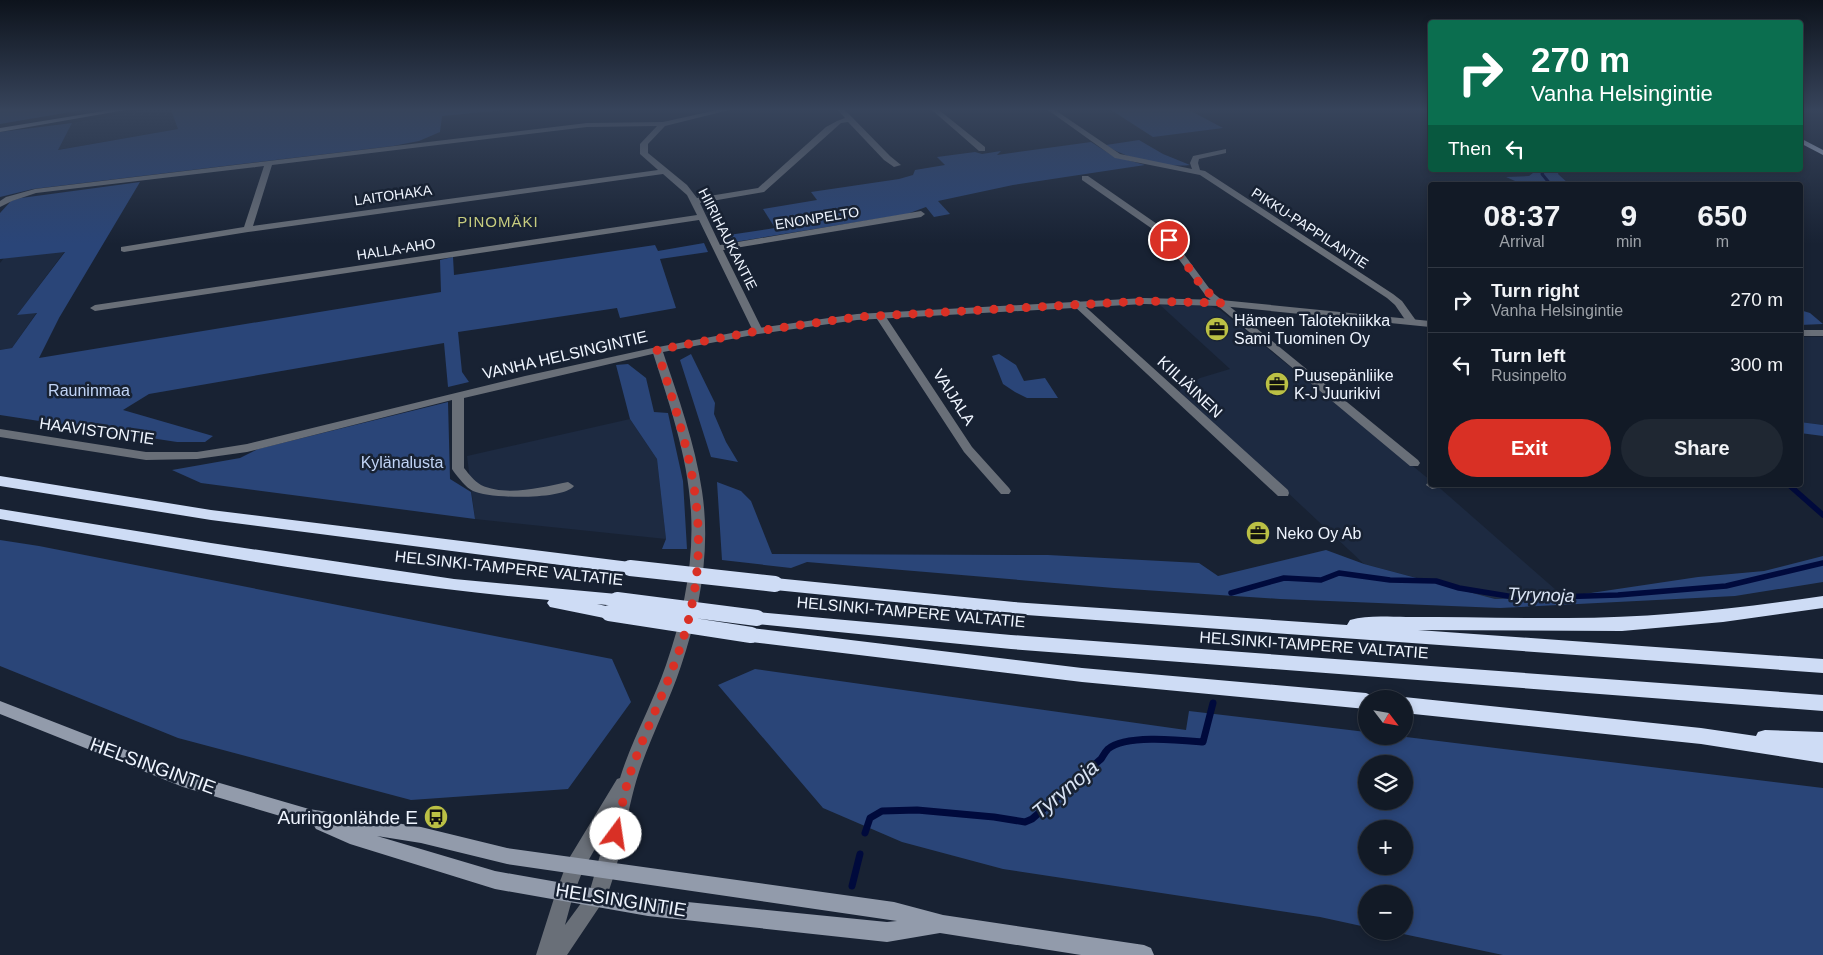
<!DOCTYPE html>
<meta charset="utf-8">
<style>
:root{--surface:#121a26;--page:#1f2732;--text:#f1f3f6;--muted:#9ca1a7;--line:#313843;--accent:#d93025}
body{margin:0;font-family:Helvetica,sans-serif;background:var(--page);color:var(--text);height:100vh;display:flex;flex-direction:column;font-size:19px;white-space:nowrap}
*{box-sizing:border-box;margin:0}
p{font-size:16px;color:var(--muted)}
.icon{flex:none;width:28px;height:28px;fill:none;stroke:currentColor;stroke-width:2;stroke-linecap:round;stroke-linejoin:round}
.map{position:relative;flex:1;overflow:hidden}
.drawer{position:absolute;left:1428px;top:182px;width:375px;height:305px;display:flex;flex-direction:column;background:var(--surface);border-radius:5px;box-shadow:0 2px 8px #0003,0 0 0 1px var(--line)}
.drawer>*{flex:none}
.top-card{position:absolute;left:1428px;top:20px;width:375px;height:152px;border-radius:5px;box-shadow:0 2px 8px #0003,0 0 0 1px var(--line);background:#0b6e4f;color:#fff;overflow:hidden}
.needle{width:32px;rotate:121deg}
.controls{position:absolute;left:1358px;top:690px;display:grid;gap:10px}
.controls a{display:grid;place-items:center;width:55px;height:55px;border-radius:50%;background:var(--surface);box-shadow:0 2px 8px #0003,0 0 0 1px var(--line);font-size:25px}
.pin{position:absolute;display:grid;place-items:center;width:42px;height:42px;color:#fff;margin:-21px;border:2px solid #fff;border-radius:50%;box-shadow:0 1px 5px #0007}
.me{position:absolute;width:55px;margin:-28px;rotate:14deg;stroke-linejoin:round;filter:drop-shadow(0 0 4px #0008)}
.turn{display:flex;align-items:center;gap:18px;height:105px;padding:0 20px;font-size:22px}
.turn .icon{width:65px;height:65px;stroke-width:2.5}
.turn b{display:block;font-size:35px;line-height:42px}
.then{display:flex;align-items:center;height:48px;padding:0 20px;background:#0003;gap:10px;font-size:19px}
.eta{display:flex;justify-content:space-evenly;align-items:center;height:85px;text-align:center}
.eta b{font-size:30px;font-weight:700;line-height:35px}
.action{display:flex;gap:10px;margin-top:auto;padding:10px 20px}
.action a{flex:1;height:58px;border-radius:30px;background:var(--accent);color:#fff;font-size:20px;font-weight:700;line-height:58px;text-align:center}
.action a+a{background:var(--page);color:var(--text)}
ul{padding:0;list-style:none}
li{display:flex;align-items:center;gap:15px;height:65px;padding:0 20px;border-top:1px solid var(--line)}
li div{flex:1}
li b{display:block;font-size:19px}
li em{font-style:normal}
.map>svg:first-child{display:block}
</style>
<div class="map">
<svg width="1823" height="955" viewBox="0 0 1823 955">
<rect width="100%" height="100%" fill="#182233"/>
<path fill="#1d2a41" d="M 143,110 L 171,110 L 179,129 L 57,150 L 72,123 Z
M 65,251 L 17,315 L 37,312 L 12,348 L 0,350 L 0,263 L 4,258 Z
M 1160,305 L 1210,306 L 1220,310 L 1430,480 L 1430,485 L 1436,485 L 1442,490 L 1564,597 L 1495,599 L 1364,564 L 1179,391 L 1200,378 L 1230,369 Z
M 1800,337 L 1823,337 L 1823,425 L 1800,422 Z
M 630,419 L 657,459 L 666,539 L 475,519 L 467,456 Z"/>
<path fill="#2a4578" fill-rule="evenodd" d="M 0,110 L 82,110 L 0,124 Z
M 171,110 L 504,110 L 442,116 L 440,132 L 419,141 L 393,146 L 33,189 L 0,197 L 0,132 L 72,123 L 58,150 L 178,129 Z
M 1111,110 L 1189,110 L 1223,128 L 1153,137 Z
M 1139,140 L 1163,154 L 1190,165 C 1166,168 1126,159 1106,145 Z
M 1091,142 L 1113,156 L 1145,165 L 1013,185 L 938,201 L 950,214 L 934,217 L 926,207 L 907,214 L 735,242 L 725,243 L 722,236 L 775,228 L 763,209 L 817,200 L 811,192 L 899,179 L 913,175 L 915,170 L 945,165 L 937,157 L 975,152 L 982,154 L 1001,151 L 997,155 Z
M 1537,170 L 1559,170 L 1558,174 L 1570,185 L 1524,185 L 1506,177 L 1529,176 Z
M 140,182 L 59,318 L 39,358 L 441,292 L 440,260 L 453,257 L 454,275 L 655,245 L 658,251 L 704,243 L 708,252 L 660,259 L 676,308 L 620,318 L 617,308 L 458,332 L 462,372 L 469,382 L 448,387 L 444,343 L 149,394 L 123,410 L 213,436 L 205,442 L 177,442 L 0,415 L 0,350 L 12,348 L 37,313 L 17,315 L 65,252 L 0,259 L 0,213 L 11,201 L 21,198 Z
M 1800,310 L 1810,313 L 1823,324 L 1800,325 Z
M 691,354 L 715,403 L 714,414 L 726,442 L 738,462 L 711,457 L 680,360 Z
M 999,354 L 1016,365 L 1024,381 L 1045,378 L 1058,398 L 1027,398 L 1015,392 L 1003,384 L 992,356 Z
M 628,364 L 646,378 L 654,412 L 668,413 L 683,481 L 687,549 L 662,549 L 666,539 L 657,459 L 630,419 L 616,365 Z
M 448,402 L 450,479 L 471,492 L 475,519 L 201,483 L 172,470 L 240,458 L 258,449 Z
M 1800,422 L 1823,425 L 1823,436 L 1800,433 Z
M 717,482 L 741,491 L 751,501 L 772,554 L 1048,555 L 1199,563 L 1218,576 L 1326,550 L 1364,564 L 1495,599 L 1564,597 L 1698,577 L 1764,571 L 1823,556 L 1823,582 L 1735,596 L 1500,608 L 1280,599 L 1114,588 L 807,562 L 791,568 L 722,560 Z
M 0,540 L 39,546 L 612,659 L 631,702 L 568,789 L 411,800 L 178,738 L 0,666 Z
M 755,669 L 1186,730 L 1189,711 L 1366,732 L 1366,736 L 1398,736 L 1823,788 L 1823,955 L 1503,955 L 1389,931 L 1404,931 L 1404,894 L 1366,894 L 1366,927 L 1320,917 L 1003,869 L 902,842 L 823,808 L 718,685 ZM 1366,764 L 1404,764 L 1404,801 L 1366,801 ZM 1366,829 L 1404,829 L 1404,866 L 1366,866 Z"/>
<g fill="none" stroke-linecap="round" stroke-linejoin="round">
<path stroke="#000a3c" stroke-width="3" d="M 1544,170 L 1542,174 L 1551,185"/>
<path stroke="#000a3c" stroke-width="5.5" d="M 1789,485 L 1823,515
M 1231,593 L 1284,578 L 1321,580 L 1339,573 L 1390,580 L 1436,581 L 1459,588 L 1520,598 L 1618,595 L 1726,586 L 1823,563"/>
<path stroke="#000a3c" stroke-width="7" d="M 865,833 L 870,818 L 882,811 L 917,810 L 994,817 L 1025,822 L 1032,819 L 1101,759 C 1103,756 1105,752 1108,749 C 1125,734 1181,740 1203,742 L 1213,703
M 852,886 L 860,854"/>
<path fill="#696f78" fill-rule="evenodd" d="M 717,110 L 729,110 L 665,126 L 648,144 L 648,153 L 687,185 L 697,198 L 758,188 L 826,127 L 837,121 L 845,118 L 838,110 L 845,110 L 890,156 L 901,165 L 894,167 L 884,160 L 848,122 L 841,123 L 764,192 L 700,203 L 720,245 L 921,211 L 925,214 L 921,217 L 723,250 L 763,331 L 758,334 L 753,331 L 699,220 L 95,311 L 90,308 L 95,305 L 697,215 L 687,195 L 663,174 L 248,232 L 124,252 L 121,251 L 121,247 L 244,227 L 264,166 L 36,193 L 12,201 L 0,207 L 0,201 L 6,197 L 35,189 L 587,123 L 663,122 ZM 657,126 L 640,144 L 640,154 L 658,170 L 253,226 L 272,165 L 587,127 Z
M 932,110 L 939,110 L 985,147 L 985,151 L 979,151 Z
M 1048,110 L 1055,110 L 1120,154 L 1192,169 L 1190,163 L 1193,156 L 1226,149 L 1226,153 L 1199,159 L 1198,163 L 1200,170 L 1205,171 L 1393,294 L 1402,301 L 1417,322 L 1416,324 L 1408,324 L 1395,305 L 1387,298 L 1200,175 L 1115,158 Z
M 1082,176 L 1088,176 L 1157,224 L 1172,238 L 1212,292 L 1418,460 L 1420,463 L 1418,466 L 1410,466 L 1206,296 L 1166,242 L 1151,228 L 1082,180 Z
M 1076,300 L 1079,301 L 1288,490 L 1289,493 L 1288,496 L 1278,496 L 1073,305 L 1073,301 Z
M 880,313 L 884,314 L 972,447 L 1009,488 L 1011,491 L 1009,494 L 1001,494 L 964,452 L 875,316 Z
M 657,347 L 662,350 L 661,352 L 464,398 L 464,468 C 469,474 474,481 481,485 C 506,497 543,487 568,482 L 574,486 C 563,500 490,499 473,491 C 465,487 459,478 454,472 L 452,469 L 452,400 L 247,452 L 197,459 L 146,460 L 0,437 L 0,429 L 146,452 L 197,452 L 247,444 L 525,376 Z
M 1428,482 L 1430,482 L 1430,485 L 1439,485 L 1437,488 L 1432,489 L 1426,485 Z
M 565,883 L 572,886 L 574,892 L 565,925 L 590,891 L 597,888 L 604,891 L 606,897 L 567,955 L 536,955 L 556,892 L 558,886 Z"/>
<path fill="#696f78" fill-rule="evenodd" d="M 1144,298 L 1221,300 L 1430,321 L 1430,327 L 1221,306 L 1144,304 L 857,320 L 758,334 L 663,352 C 678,397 695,443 702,491 C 711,550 700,610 681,666 C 669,702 651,736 639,772 C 625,815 622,862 604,903 L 597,906 L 590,903 L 588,897 L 609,824 L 583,870 L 572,898 L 565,901 L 558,898 L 556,892 L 568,860 L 617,779 L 620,778 C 632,739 653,703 666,665 C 683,616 694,564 691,512 C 688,456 669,403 652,350 L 653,348 L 758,328 L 857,314 Z
M 1800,330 L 1823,330 L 1823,336 L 1800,336 Z"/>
<path fill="#929bab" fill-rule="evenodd" d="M 110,110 L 125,110 L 0,132 L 0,128 Z
M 0,701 L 185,773 L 309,809 L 421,827 L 507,848 L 894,902 L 943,915 L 1144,945 L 1151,948 L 1154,955 L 1081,955 L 940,933 L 887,942 L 648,916 L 495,889 L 350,844 L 316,829 L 314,826 L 183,787 L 0,714 ZM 377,836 L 421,843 L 507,864 L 897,921 L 887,922 L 648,898 L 495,871 Z"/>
<path fill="#c0cce3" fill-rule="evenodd" d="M 1800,138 L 1823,150 L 1823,155 L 1800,143 Z"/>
<path fill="#cedcf5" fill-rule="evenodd" d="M 0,476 L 211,510 L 630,562 L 636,564 L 638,568 L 636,572 L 630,574 L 211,520 L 0,486 Z
M 0,509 L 211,543 L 454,579 L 617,594 L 623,596 L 626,600 L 623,604 L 617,606 L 597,604 L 615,608 L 618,613 L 615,618 L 609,619 L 550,607 L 547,603 L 549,600 C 365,583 182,550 0,519 Z
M 775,578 L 1014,602 L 1347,625 L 1350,620 C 1367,615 1388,617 1406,617 C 1456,617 1505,618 1555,618 C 1645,619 1734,609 1823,596 L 1823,608 L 1723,622 L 1622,631 L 1418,630 L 1823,659 L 1823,673 L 1014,614 L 775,590 L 769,588 L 767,584 L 769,580 Z
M 757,612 L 1011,635 L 1823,695 L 1823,711 L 1011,649 L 757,624 L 751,623 L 748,618 L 751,613 Z
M 751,628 L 1082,668 L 1366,693 L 1373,696 L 1374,699 L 1366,699 L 1366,709 L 1082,682 L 751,642 L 745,640 L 742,635 L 745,630 Z
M 1404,697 L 1701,728 L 1756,736 L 1758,732 L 1765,730 L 1823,732 L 1823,763 L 1701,744 L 1404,713 L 1404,699 L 1400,699 Z"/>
<path stroke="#cedcf5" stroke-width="16" d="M 630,568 L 775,584
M 617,600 L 757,618
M 609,613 L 751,635"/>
</g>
<linearGradient id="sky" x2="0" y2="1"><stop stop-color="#0d131c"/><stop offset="0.45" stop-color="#37445b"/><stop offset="1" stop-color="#37445b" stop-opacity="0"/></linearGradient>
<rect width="1823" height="244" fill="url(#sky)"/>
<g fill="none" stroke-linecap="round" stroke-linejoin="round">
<path stroke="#d93025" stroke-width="9" stroke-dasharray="0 16.2" d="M 616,834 C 621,813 624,791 631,771 C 648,723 672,678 686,629 C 715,526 688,447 657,350 L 758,331 L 857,317 L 1144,301 L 1221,303 L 1203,288 L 1169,240"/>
</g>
<defs>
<g id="office-disc" transform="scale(1.25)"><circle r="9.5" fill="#bbc045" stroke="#182233"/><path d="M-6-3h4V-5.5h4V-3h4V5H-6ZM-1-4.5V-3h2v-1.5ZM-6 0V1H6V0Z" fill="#111"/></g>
<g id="bus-disc" transform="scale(1.25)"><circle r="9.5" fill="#bbc045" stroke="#182233"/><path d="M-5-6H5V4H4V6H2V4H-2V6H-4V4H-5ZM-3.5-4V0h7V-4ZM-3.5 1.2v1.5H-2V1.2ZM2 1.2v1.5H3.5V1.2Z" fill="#111"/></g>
</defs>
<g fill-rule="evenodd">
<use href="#office-disc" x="1217" y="329"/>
<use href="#office-disc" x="1277" y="384"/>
<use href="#office-disc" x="1258" y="533"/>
<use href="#bus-disc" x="436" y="817"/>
</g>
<g text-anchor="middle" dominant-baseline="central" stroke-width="5" stroke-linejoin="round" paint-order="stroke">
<g font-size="14" fill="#eff5ff" stroke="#182233">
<text transform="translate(393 195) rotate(-8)">LAITOHAKA</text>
<text transform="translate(817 218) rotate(-9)">ENONPELTO</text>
<text transform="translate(1310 228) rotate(33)">PIKKU-PAPPILANTIE</text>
<text transform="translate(728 239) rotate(63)">HIIRIHAUKANTIE</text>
<text transform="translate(396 249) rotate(-9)">HALLA-AHO</text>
</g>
<g font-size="15" letter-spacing="1" fill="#c7cc7f" stroke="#182233">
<text x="498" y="221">PINOMÄKI</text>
</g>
<g font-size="16" fill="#eff5ff" stroke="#182233" text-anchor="start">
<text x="1234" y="320">Hämeen Talotekniikka<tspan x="1234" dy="18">Sami Tuominen Oy</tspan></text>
<text x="1294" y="375">Puusepänliike<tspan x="1294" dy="18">K-J Juurikivi</tspan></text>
<text x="1276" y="533">Neko Oy Ab</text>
</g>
<g font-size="16" fill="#eff5ff" stroke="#182233">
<text transform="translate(565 355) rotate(-13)">VANHA HELSINGINTIE</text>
<text transform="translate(1190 387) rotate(43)">KIILIÄINEN</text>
<text transform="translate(954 397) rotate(57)">VAIJALA</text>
<text transform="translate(97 431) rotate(8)">HAAVISTONTIE</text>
<text transform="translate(509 568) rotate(6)">HELSINKI-TAMPERE VALTATIE</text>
<text transform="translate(911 612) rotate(5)">HELSINKI-TAMPERE VALTATIE</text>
<text transform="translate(1314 645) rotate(4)">HELSINKI-TAMPERE VALTATIE</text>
</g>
<g font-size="16" fill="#c1d4f6" stroke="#182233">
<text x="89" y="390">Rauninmaa</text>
<text x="402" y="462">Kylänalusta</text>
</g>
<g font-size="18" font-style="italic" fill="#d9e3f4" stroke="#182233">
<text transform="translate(1541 595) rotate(2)">Tyrynoja</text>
</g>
<g font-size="19" fill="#eff5ff" stroke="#182233">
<text transform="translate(153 766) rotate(20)">HELSINGINTIE</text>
<text transform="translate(621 900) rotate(9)">HELSINGINTIE</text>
</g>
<g font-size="19" fill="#eff5ff" stroke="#182233" text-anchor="end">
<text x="418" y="817">Auringonlähde E</text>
</g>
<g font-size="21" font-style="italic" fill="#d9e3f4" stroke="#182233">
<text transform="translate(1065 789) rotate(-40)">Tyrynoja</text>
</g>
</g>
</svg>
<div class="controls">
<a><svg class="needle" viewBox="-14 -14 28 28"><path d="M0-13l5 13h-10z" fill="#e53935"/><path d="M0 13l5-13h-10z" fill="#9ca1a7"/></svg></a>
<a><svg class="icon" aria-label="layers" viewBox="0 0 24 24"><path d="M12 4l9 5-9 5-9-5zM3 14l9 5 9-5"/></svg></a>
<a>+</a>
<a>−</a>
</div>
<div class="pin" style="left:1169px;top:240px;background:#d93025"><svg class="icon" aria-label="arrive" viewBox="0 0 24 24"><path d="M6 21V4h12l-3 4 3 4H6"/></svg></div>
<svg class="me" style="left:616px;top:834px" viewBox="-20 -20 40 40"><circle r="19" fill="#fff"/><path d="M0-13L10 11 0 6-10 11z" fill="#d93025"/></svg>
<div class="top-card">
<div class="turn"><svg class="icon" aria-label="right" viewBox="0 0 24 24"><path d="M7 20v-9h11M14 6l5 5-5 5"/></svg><div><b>270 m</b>Vanha Helsingintie</div></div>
<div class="then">Then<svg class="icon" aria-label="left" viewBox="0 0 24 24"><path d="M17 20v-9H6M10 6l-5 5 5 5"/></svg></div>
</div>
<section class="drawer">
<div class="eta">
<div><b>08:37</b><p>Arrival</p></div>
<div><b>9</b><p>min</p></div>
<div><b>650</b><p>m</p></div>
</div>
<ul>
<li><svg class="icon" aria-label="right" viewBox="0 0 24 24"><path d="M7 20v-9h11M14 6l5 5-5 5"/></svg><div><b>Turn right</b><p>Vanha Helsingintie</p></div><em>270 m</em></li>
<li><svg class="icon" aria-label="left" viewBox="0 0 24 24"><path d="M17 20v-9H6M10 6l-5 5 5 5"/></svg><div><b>Turn left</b><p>Rusinpelto</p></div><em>300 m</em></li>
</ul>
<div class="action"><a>Exit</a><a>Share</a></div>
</section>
</div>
